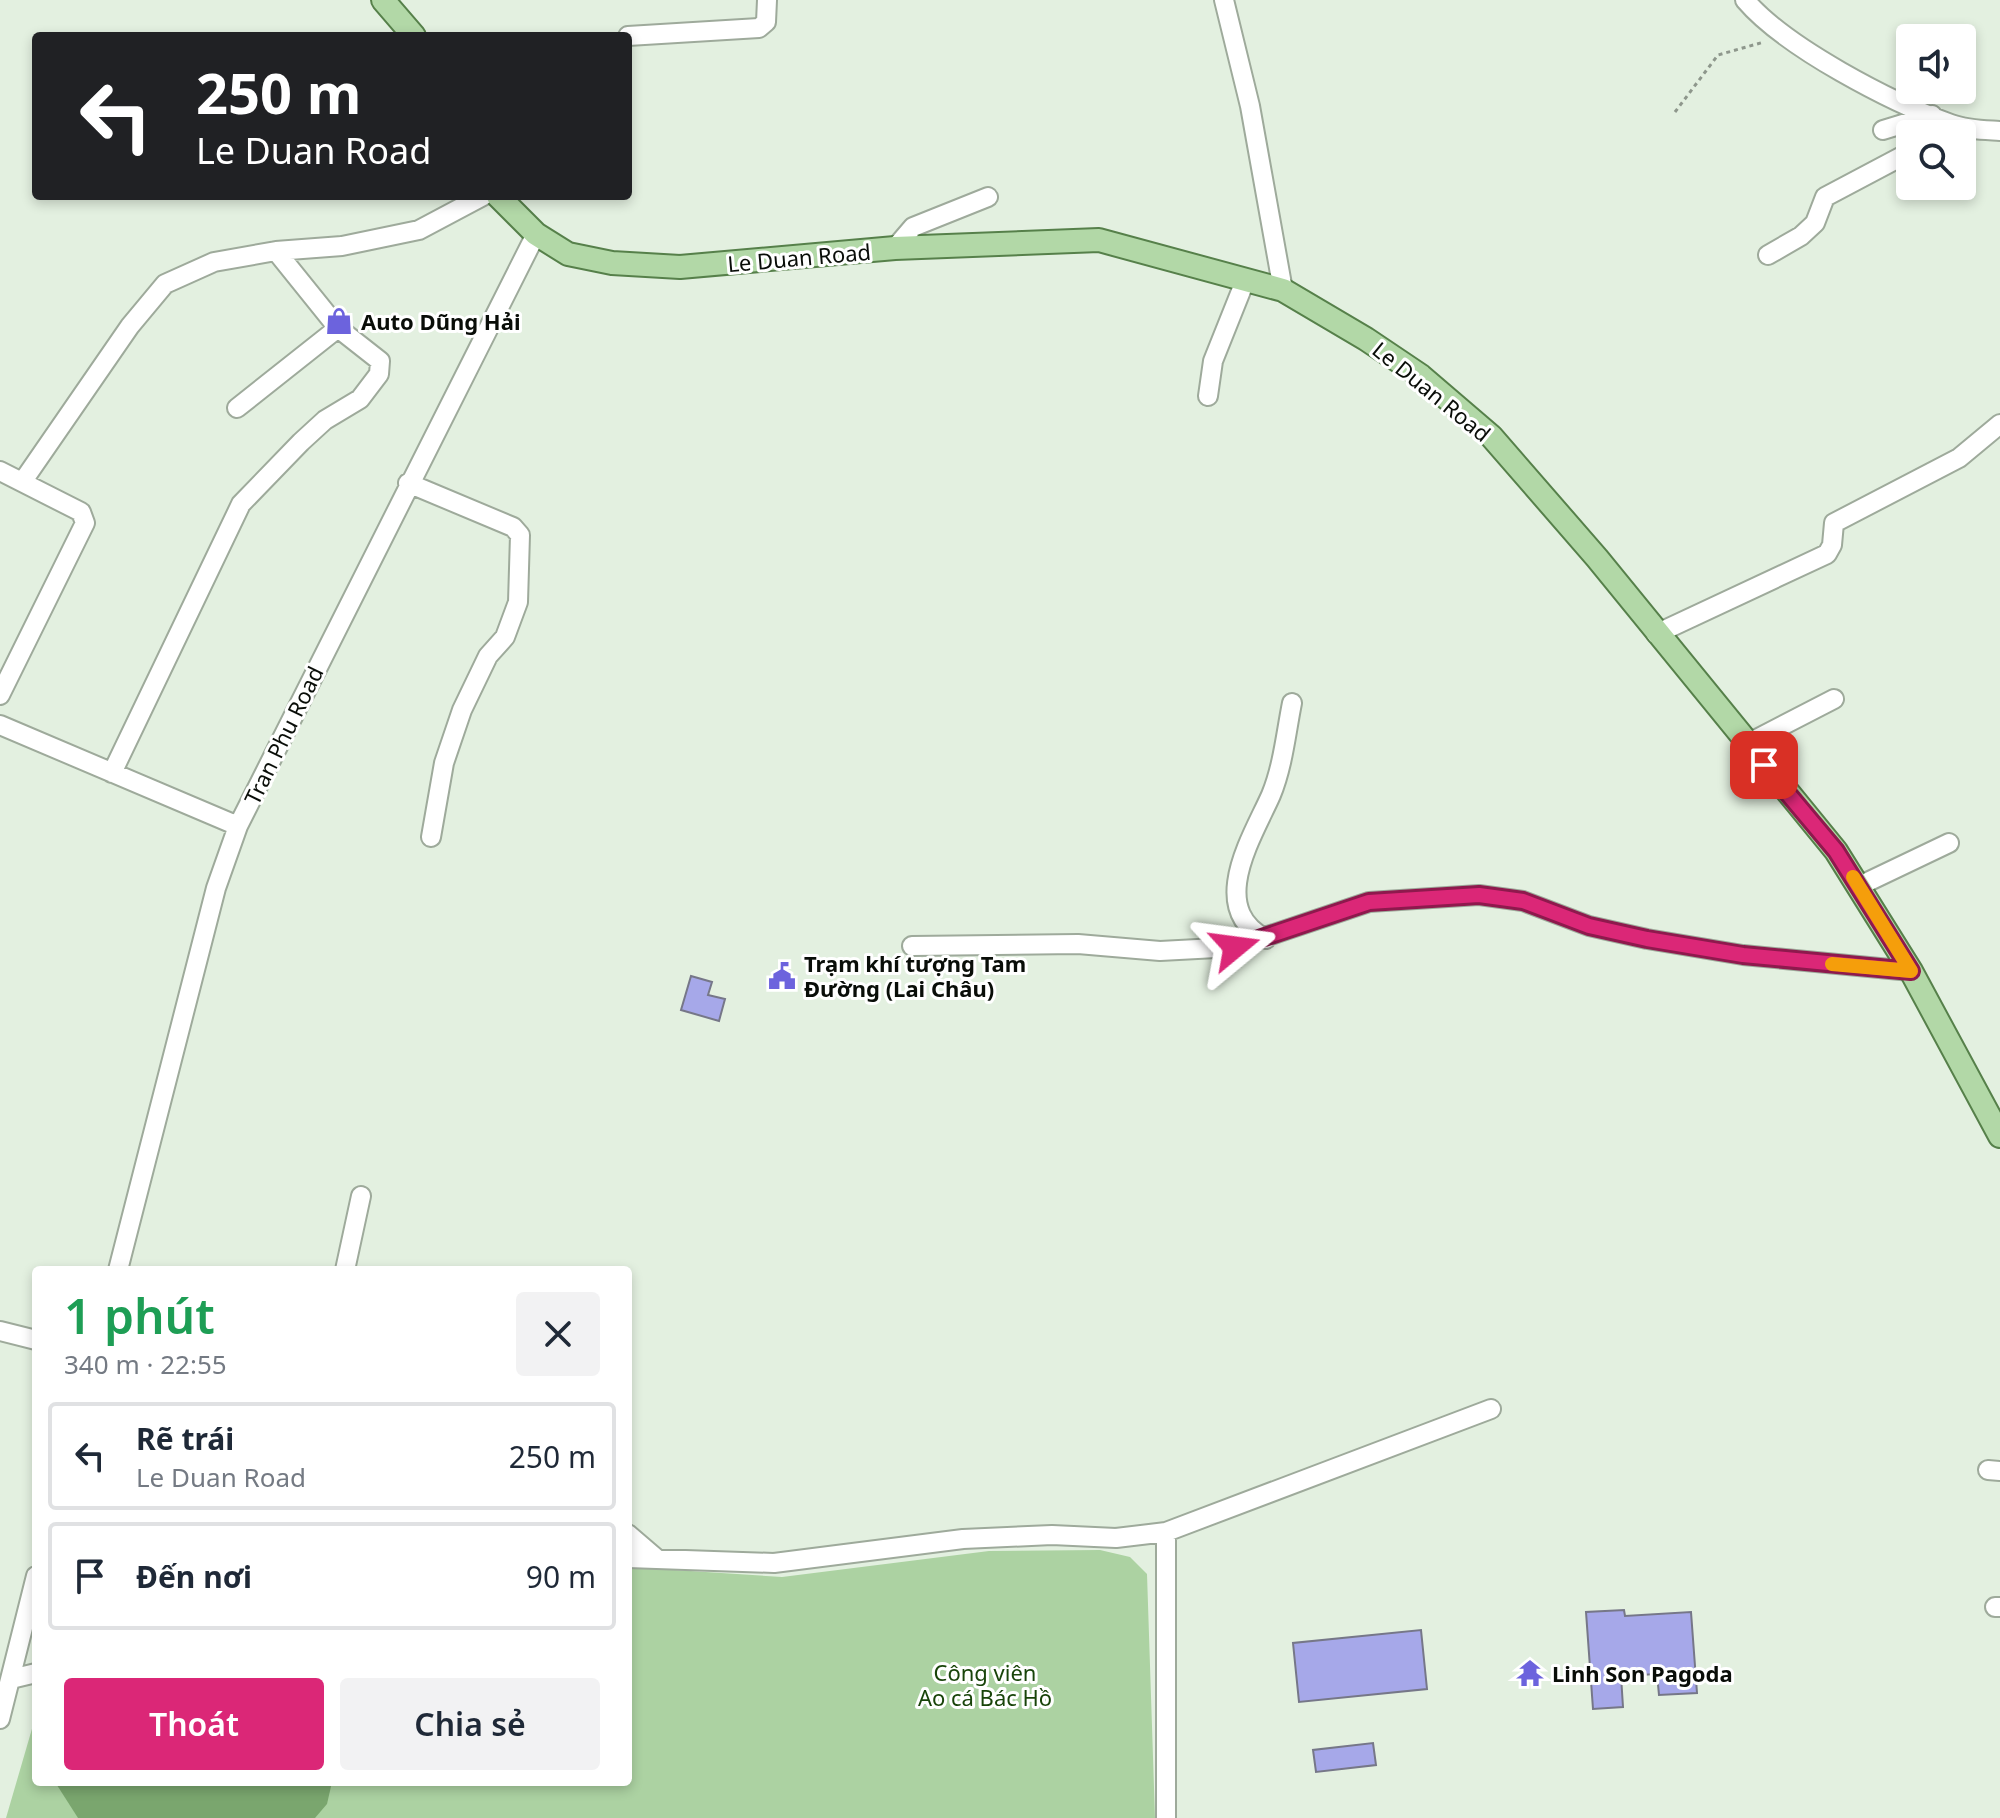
<!DOCTYPE html>
<html lang="vi">
<meta charset="utf-8">
<style>
:root{--surface:#fff;--page:#f2f2f3;--text:#1f2937;--muted:#747a83;--line:#e0e1e3;--accent:#db2777}
body{margin:0;font-family:"Noto Sans",sans-serif;background:var(--page);color:var(--text);height:100vh;display:flex;flex-direction:column;font-size:30px;white-space:nowrap}
*{box-sizing:border-box;margin:0}
p{font-size:26px;color:var(--muted)}
.icon{flex:none;width:44px;height:44px;fill:none;stroke:currentColor;stroke-width:2;stroke-linecap:round;stroke-linejoin:round}
.map{position:relative;flex:1;overflow:hidden}
.drawer{position:absolute;left:32px;top:1266px;width:600px;height:520px;display:flex;flex-direction:column;background:var(--surface);border-radius:8px;box-shadow:0 4px 12px #0003}
.drawer>*{flex:none}
.guide{position:absolute;left:32px;top:32px;width:600px;height:168px;border-radius:8px;box-shadow:0 4px 12px #0003;background:#202124;color:#fff;overflow:hidden}
.buttons{position:absolute;left:1896px;top:24px;display:grid;gap:16px}
.buttons a{display:grid;place-items:center;width:80px;height:80px;border-radius:8px;background:var(--surface);box-shadow:0 4px 12px #0003;font-size:40px}
.pin{position:absolute;display:grid;place-items:center;width:68px;height:68px;color:#fff;margin:-34px;border-radius:16px;box-shadow:0 4px 12px #0006}
.me{position:absolute;width:88px;margin:-44px;rotate:74deg;stroke-linejoin:round;filter:drop-shadow(0 0 6px #0008)}
.turn{display:flex;align-items:center;gap:28px;height:168px;padding:0 32px;font-size:36px}
.turn .icon{width:104px;height:104px;stroke-width:2.5}
.turn b{display:block;font-size:56px;line-height:68px}
.round{display:grid;place-items:center;flex:none;width:84px;height:84px;border-radius:8px;background:var(--page)}
.overview{display:flex;align-items:center;justify-content:space-between;height:136px;padding:0 32px}
h1{font-size:48px;font-weight:600;line-height:60px;color:#1e9e55}
.cta{display:flex;gap:16px;margin-top:auto;padding:16px 32px}
.cta a{flex:1;height:92px;border-radius:8px;background:var(--accent);color:#fff;font-size:32px;font-weight:600;line-height:92px;text-align:center}
.cta a+a{background:var(--page);color:var(--text)}
ul{padding:0;list-style:none}
li{display:flex;align-items:center;gap:24px;height:108px;margin:0 16px 12px;padding:0 16px;border:4px solid var(--line);border-radius:8px}
li div{flex:1}
li b{display:block;font-size:30px}
li em{font-style:normal}
.map>svg:first-child{display:block}
</style>
<div class="map">
<svg width="2000" height="1818" viewBox="0 0 2000 1818">
<rect width="100%" height="100%" fill="#e3f0e0"/>
<path fill="#acd2a2" d="M 1100,1550 L 1130,1557 L 1147,1574 L 1155,1818 L 6,1818 L 36,1715 L 36,1782 L 628,1782 L 628,1567 L 782,1577 L 989,1551 Z"/>
<path fill="#7aa66e" d="M 55,1782 L 332,1782 L 327,1804 L 315,1818 L 78,1818 Z"/>
<path fill="#a6a8e9" stroke="#767788" stroke-width="2" d="M 691,976 L 712,982 L 708,995 L 725,999 L 719,1021 L 681,1010 Z
M 1624,1610 L 1625,1616 L 1691,1612 L 1697,1693 L 1659,1695 L 1657,1674 L 1621,1676 L 1623,1707 L 1593,1709 L 1586,1612 Z
M 1421,1630 L 1427,1689 L 1299,1702 L 1293,1643 Z
M 1373,1743 L 1376,1765 L 1316,1772 L 1313,1750 Z"/>
<g fill="none" stroke-linecap="round" stroke-linejoin="round">
<g stroke="#9eaa9b" stroke-width="22">
<path id="minor" d="M 1224,0 L 1250,106 L 1283,290
M 1745,0 C 1786,48 1891,102 1951,124 C 1967,130 1984,130 2000,131
M 628,36 L 759,28 L 766,22 L 767,0
M 1883,130 L 1932,115
M 895,248 L 913,227 L 988,197
M 1768,255 L 1801,236 L 1815,223 L 1825,197 L 1910,152
M 1208,396 L 1213,361 L 1245,281
M 237,408 L 338,328
M 0,471 L 81,512 L 85,523 L 0,695
M 23,481 L 130,326 L 165,284 L 214,262 L 276,251 L 342,246 L 419,230 L 483,196
M 408,483 L 513,527 L 520,535 L 518,602 L 505,637 L 488,656 L 462,710 L 444,763 L 431,837
M 1656,634 L 1827,554 L 1832,545 L 1834,523 L 1959,458 L 2000,424
M 0,725 L 238,826
M 1747,744 L 1834,699
M 112,773 L 241,504 L 301,442 L 325,420 L 360,399 L 379,374 L 380,361 L 338,328 L 276,251
M 1859,886 L 1949,843
M 1266,939 C 1206,908 1253,836 1271,795 C 1283,766 1286,733 1292,703
M 912,946 L 1078,944 L 1160,951 L 1235,947 L 1369,902 L 1479,895 L 1523,901 L 1589,926 L 1647,939 L 1743,955 L 1911,971
M 118,1270 L 216,888 L 238,826 L 536,234
M 345,1270 L 361,1196
M 0,1331 L 36,1340
M 1988,1470 L 2000,1471
M 628,1534 L 656,1558
M 628,1558 L 774,1563 L 963,1539 L 1052,1535 L 1116,1538 L 1166,1532 L 1491,1409
M 1995,1607 L 2000,1607
M 11,1679 L 36,1673
M 0,1719 L 36,1576
M 1166,1818 L 1166,1532"/>
</g>
<g stroke="#56804a" stroke-width="26">
<path id="major" d="M 383,0 L 414,36
M 498,196 L 536,234 L 568,254 L 612,263 L 680,267 L 895,248 L 1099,240 L 1283,290 L 1366,339 L 1421,376 L 1491,436 L 1597,558 L 1836,851 L 1911,971 L 2000,1136"/>
</g>
<path stroke="#8e978c" stroke-width="3" stroke-dasharray="4 4" stroke-linecap="butt" d="M 1675,112 L 1718,55 L 1764,42"/>
<use href="#minor" stroke="#fff" stroke-width="18"/>
<use href="#major" stroke="#b2d8a7" stroke-width="22"/>
</g>
<g fill="none" stroke-linecap="round" stroke-linejoin="round">
<g stroke="#8e194d" stroke-width="20">
<path id="route" d="M 1235,947 L 1369,902 L 1479,895 L 1523,901 L 1589,926 L 1647,939 L 1743,955 L 1911,971 L 1836,851 L 1764,765"/>
</g>
<use href="#route" stroke="#db2777" stroke-width="14"/>
<path stroke="#f59e0b" stroke-width="14" d="M 1832,964 L 1911,971 L 1853,877"/>
</g>
<defs>
<g id="shop-bare" transform="scale(2.16)"><path d="M-5-2.5h2.3a2.7 3.5 0 0 1 5.4 0H5L5.5 6h-11ZM-1.5-2.5h3a1.5 2.3 0 0 0-3 0Z" fill="#6c63dd" stroke="#fff" stroke-width="2.5" paint-order="stroke"/></g>
<g id="civic-bare" transform="scale(2.16)"><path d="M-.6-6.5H3V-4.5H.6V-3L4-1V1h2V6H-6V1h2V-1L-.6-3ZM-1.2 2.5V6h2.4V2.5Z" fill="#6c63dd" stroke="#fff" stroke-width="2.5" paint-order="stroke"/></g>
<g id="temple-bare" transform="scale(2.16)"><path d="M0-6L5-2H3V0L6.5 2.5H4V6H1.5V3h-3V6H-4V2.5H-6.5L-3 0V-2H-5Z" fill="#6c63dd" stroke="#fff" stroke-width="2.5" paint-order="stroke"/></g>
</defs>
<g fill-rule="evenodd">
<use href="#shop-bare" x="339" y="321"/>
<use href="#civic-bare" x="782" y="976"/>
<use href="#temple-bare" x="1530" y="1673"/>
</g>
<g text-anchor="middle" dominant-baseline="central" stroke-width="6" stroke-linejoin="round" paint-order="stroke">
<g font-size="22" fill="#090d08" stroke="#fff">
<text transform="translate(799 257) rotate(-5)">Le Duan Road</text>
<text transform="translate(1432 391) rotate(39)">Le Duan Road</text>
<text transform="translate(283 735) rotate(-64)">Tran Phu Road</text>
</g>
<g font-size="22" font-weight="bold" fill="#090d08" stroke="#fff" text-anchor="start">
<text x="361" y="321">Auto Dũng Hải</text>
<text x="804" y="963">Trạm khí tượng Tam<tspan x="804" dy="25">Đường (Lai Châu)</tspan></text>
<text x="1552" y="1673">Linh Son Pagoda</text>
</g>
<g font-size="22" fill="#184409" stroke="#fff">
<text x="985" y="1672">Công viên<tspan x="985" dy="25">Ao cá Bác Hồ</tspan></text>
</g>
</g>
</svg>
<div class="buttons">
<a><svg class="icon" aria-label="sound" viewBox="0 0 24 24"><path d="M4 9h4l5-4v14l-5-4H4zM17 9q2 3 0 6"/></svg></a>
<a><svg class="icon" aria-label="search" viewBox="0 0 24 24"><circle cx="10" cy="10" r="6"/><path d="M15 15l6 6"/></svg></a>
</div>
<div class="pin" style="left:1764px;top:765px;background:#d93025"><svg class="icon" aria-label="arrive" viewBox="0 0 24 24"><path d="M6 21V4h12l-3 4 3 4H6"/></svg></div>
<svg class="me" style="left:1235px;top:947px" viewBox="-20 -20 40 40"><path d="M0-17L14 15 0 8-14 15z" fill="#db2777" stroke="#fff" stroke-width="4"/></svg>
<div class="guide">
<div class="turn"><svg class="icon" aria-label="left" viewBox="0 0 24 24"><path d="M17 20v-9H6M10 6l-5 5 5 5"/></svg><div><b>250 m</b>Le Duan Road</div></div>
</div>
<section class="drawer">
<div class="overview"><div><h1>1 phút</h1><p>340 m · 22:55</p></div><a class="round"><svg class="icon" aria-label="close" viewBox="0 0 24 24"><path d="M6 6l12 12M18 6L6 18"/></svg></a></div>
<ul>
<li><svg class="icon" aria-label="left" viewBox="0 0 24 24"><path d="M17 20v-9H6M10 6l-5 5 5 5"/></svg><div><b>Rẽ trái</b><p>Le Duan Road</p></div><em>250 m</em></li>
<li><svg class="icon" aria-label="arrive" viewBox="0 0 24 24"><path d="M6 21V4h12l-3 4 3 4H6"/></svg><div><b>Đến nơi</b></div><em>90 m</em></li>
</ul>
<div class="cta"><a>Thoát</a><a>Chia sẻ</a></div>
</section>
</div>
